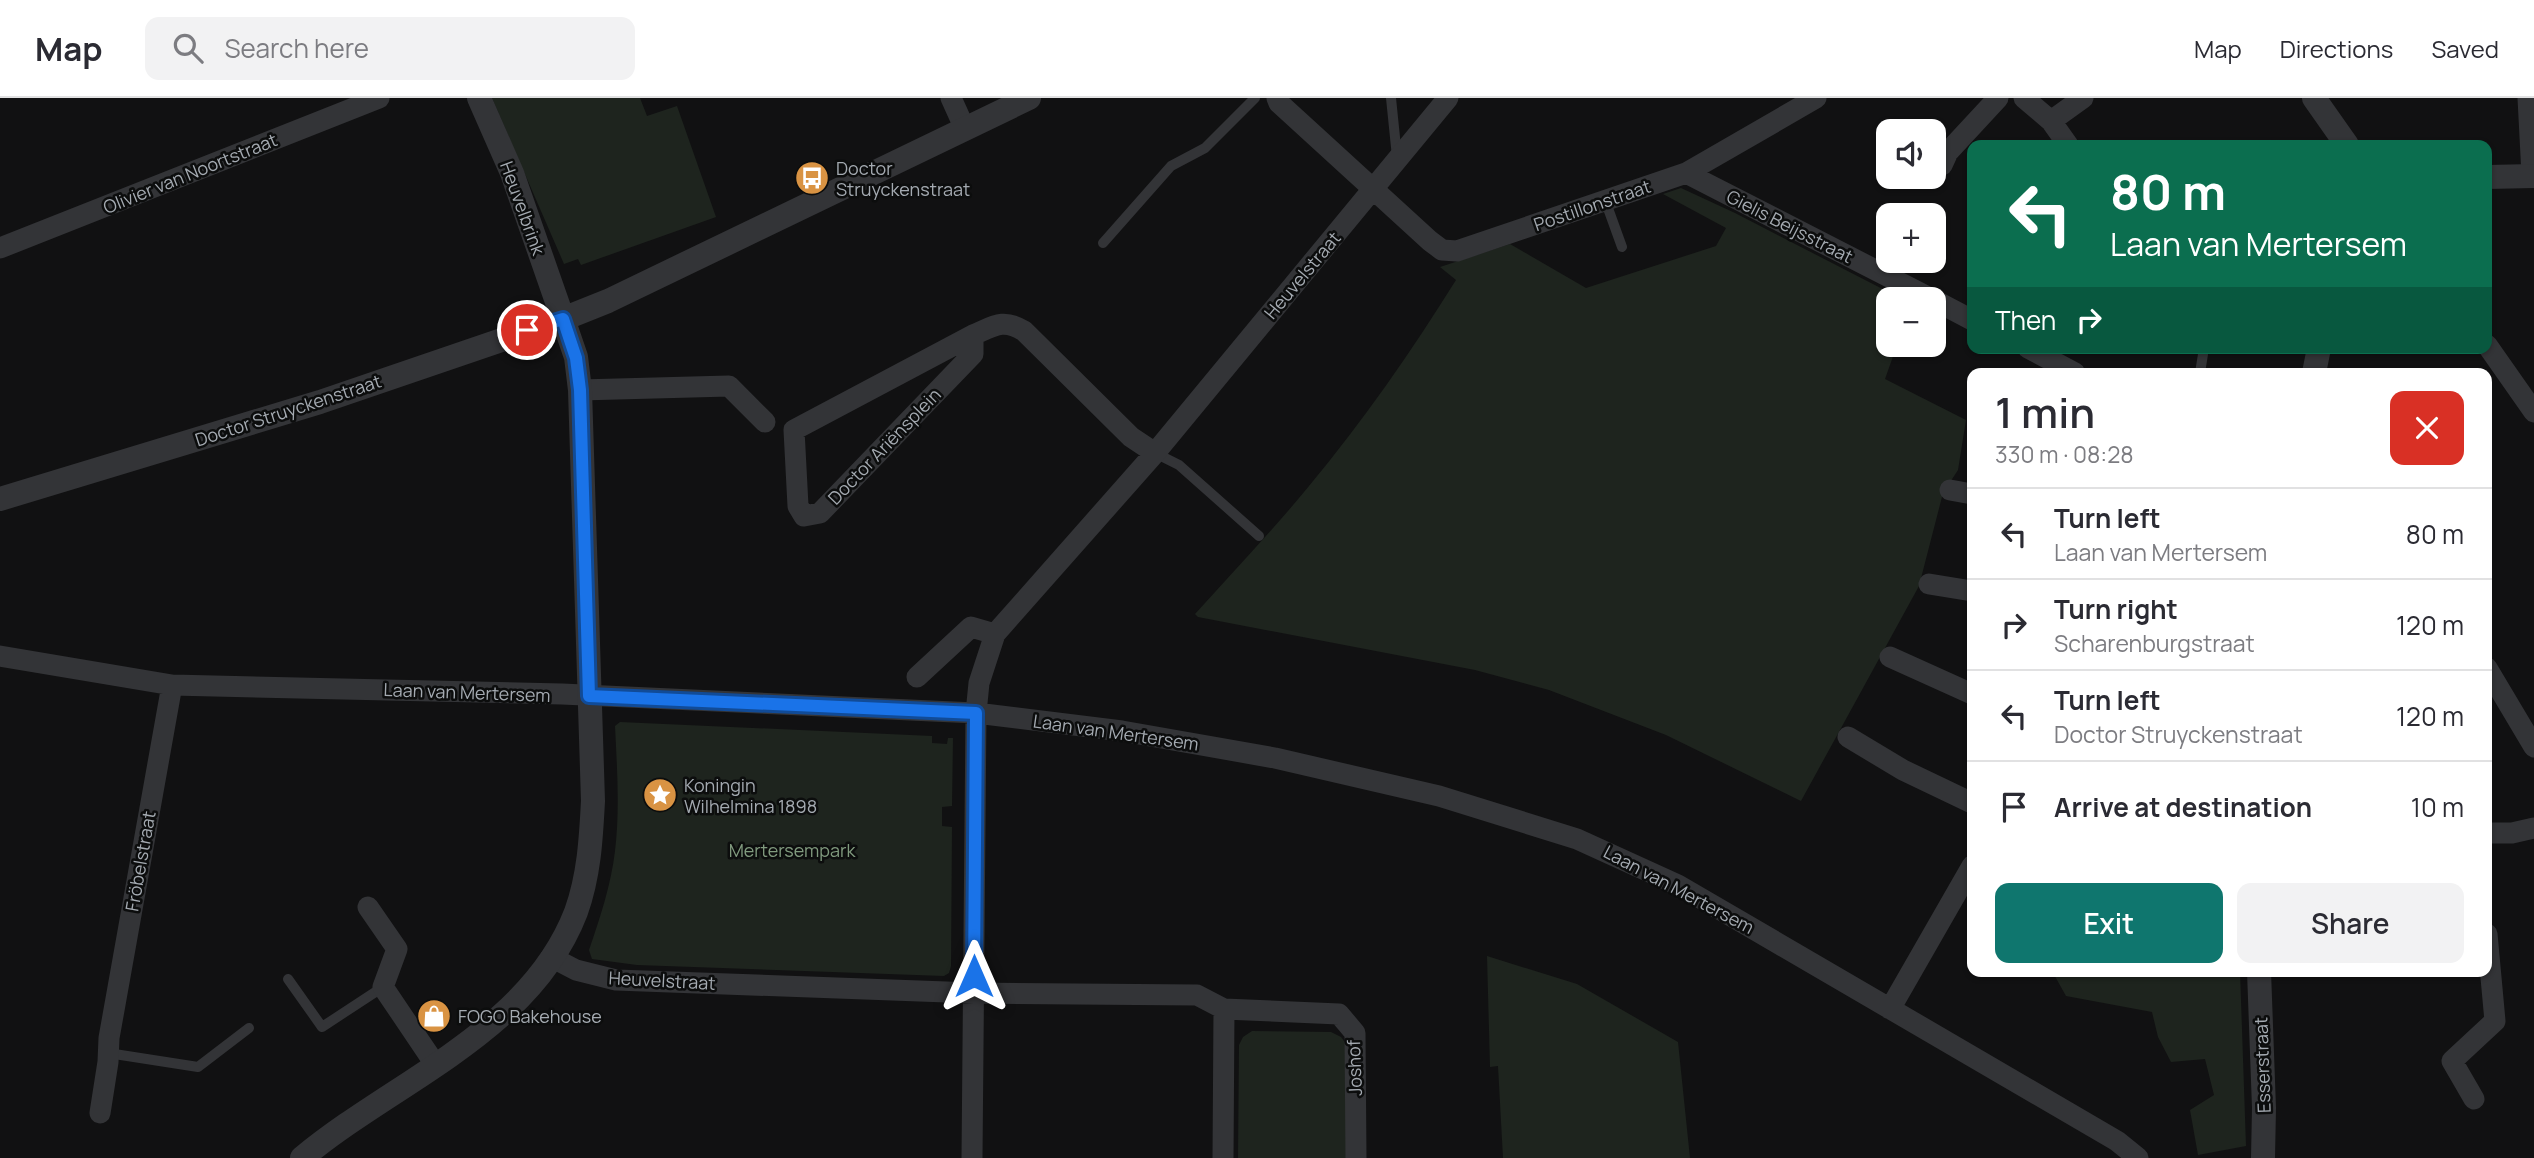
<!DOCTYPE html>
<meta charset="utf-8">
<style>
:root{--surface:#fff;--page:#f2f2f3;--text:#2b2b33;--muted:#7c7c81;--line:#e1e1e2;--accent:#0f766e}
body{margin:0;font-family:Manrope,sans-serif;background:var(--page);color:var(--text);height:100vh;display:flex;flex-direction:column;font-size:26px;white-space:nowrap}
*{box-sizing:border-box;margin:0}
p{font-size:23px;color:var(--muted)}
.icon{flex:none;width:38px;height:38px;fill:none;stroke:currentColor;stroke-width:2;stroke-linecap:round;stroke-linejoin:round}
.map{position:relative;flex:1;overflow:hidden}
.details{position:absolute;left:1967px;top:270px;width:525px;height:609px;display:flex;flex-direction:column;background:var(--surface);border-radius:14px;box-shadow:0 2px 5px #0004}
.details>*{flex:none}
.hud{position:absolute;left:1967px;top:42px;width:525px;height:214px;border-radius:14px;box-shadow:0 2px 5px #0004;background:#0b6e4f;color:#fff;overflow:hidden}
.tools{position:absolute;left:1876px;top:21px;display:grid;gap:14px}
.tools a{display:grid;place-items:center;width:70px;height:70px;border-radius:14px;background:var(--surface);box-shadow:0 2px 5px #0004;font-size:35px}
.pin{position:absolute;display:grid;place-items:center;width:60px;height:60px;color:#fff;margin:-30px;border:4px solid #fff;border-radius:50%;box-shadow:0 2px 7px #0007}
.me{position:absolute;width:77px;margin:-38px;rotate:0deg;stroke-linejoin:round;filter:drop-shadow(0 0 5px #0008)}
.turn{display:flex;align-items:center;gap:24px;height:147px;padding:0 28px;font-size:32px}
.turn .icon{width:91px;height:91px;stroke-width:2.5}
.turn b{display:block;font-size:49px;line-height:60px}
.then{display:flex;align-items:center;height:66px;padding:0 28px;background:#0003;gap:14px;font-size:26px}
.round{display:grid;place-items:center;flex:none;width:74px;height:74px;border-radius:14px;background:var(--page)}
.overview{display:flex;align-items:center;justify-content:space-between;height:119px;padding:0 28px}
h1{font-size:42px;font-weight:600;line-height:52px}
.button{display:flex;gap:14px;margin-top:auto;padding:14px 28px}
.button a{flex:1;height:80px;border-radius:14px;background:var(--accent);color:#fff;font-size:28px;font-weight:600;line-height:80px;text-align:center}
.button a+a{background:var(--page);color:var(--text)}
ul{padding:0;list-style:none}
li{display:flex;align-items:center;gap:21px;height:91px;padding:0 28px;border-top:2px solid var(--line)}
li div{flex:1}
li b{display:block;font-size:26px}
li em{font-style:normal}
header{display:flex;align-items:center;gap:42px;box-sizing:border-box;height:98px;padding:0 35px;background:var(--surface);border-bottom:2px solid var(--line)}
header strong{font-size:33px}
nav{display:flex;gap:38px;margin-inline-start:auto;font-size:24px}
.search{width:490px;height:63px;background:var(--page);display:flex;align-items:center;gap:18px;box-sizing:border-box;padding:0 24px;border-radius:14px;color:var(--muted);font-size:26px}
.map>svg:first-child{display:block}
</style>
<header>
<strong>Map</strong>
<div class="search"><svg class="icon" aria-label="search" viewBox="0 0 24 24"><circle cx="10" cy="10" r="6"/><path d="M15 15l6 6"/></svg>Search here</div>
<nav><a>Map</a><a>Directions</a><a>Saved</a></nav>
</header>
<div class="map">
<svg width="2534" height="1060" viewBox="0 0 2534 1060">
<rect width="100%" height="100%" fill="#111112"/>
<path fill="#1e241e" d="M 492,0 L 640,0 L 647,18 L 677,8 L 716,119 L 581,167 L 578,161 L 564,166 Z
M 1681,90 L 1735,115 L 1902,201 L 1888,201 L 1888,247 L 1897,247 L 1885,281 L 1966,322 L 1958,372 L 1943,395 L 1919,488 L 1801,703 L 1666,637 L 1549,592 L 1475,572 L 1198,519 L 1195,516 C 1233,474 1273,432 1309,388 C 1363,323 1411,254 1456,182 L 1440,169 L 1510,146 L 1586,190 L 1716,148 L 1726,130 L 1663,96 Z
M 620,624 L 932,638 L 932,645 L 947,646 L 948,640 L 953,640 L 952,708 L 942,709 L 942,728 L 952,729 L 951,868 L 949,875 L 944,878 L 637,867 L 592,861 L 589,852 C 600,820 611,787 615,753 C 620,712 617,670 615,628 Z
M 1487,858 L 1577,886 L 1678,944 L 1690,1060 L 1503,1060 L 1498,968 L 1490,969 Z
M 2052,873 L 2240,873 L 2246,1048 L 2198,1057 L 2190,1012 L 2214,997 L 2205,961 L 2171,964 L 2158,939 L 2152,914 L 2066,898 Z
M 1252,933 L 1331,934 L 1341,939 L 1347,947 L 1348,1060 L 1238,1060 L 1239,947 L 1243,939 Z"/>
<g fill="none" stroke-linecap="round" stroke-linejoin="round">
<path stroke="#333437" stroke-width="10" d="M 1391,0 L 1397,59
M 1605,102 L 1622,149
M 1103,145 L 1171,68 L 1205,50 L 1255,0
M 2200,275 L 2204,250
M 1155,355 L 1179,367 L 1259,438
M 288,881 L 322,929 L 383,889
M 108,955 L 198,969 L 249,930"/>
<path stroke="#333437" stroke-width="21" d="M 951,0 L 965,31
M 1277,0 L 1279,5 L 1430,143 L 1442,152 L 1457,153 L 1686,75 L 1816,0
M 2024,0 L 2051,23 L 2068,47
M 2528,0 L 2532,77
M 2051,23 L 2083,0
M 1942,67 L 1948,54 L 1998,0
M 1686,75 L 1932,201
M 0,150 L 379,0
M 1934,202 L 1972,222
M 973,237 L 973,256 L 820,415 L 804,418 L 798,408 L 794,332 L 973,237 C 994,228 1003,220 1024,233 L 1131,339 L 1155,355
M 2487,247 L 2534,314
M 2028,250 L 2075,275
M 580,292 L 729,288 L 765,324
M 1950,392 L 1972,396
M 1929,486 L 1972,493
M 0,558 L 172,587 L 562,596 L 976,615 L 1122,633 L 1275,660 L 1439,698 L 1577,741 L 1678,787 L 2117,1043 L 2138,1060
M 1890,559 L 1972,596
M 2487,570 L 2534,649
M 917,579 L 971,529 L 995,536
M 1848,639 L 1903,672 L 1972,705
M 2487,735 L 2512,735 L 2534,730
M 368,809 L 397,851 L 383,889 L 435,966
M 551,859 L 576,872 L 616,882 L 974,895 L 1197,897 L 1224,911 L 1339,916 L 1355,935 L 1356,1060
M 1890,911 L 1972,768
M 2474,1001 L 2452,963 L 2495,923 L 2487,836
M 100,1015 L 108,964 L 109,940 L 172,587
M 972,1060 L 976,615 L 979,585 L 995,536 L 1155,355 L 1448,0
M 1223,1060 L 1224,911"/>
<path stroke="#333437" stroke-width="24" d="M 2314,0 L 2347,47
M 2487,79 L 2534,78
M 2314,275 L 2319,250
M 0,401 L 320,304 L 563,221 L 608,203 L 1029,0
M 2259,873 L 2264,1010 L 2263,1060
M 302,1060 C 394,983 530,934 576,814 C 589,778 591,741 593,703 L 580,292 L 576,259 L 563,221 L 512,75 L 479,0"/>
</g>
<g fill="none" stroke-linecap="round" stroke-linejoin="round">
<g stroke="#114b97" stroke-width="18">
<path id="route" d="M 527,232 L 563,221 L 576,260 L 580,292 L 589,598 L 976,615 L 974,878"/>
</g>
<use href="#route" stroke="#1a73e8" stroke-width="12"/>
</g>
<defs>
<g id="bus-disc" transform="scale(1.75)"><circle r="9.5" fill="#d99343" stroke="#0c0d0d"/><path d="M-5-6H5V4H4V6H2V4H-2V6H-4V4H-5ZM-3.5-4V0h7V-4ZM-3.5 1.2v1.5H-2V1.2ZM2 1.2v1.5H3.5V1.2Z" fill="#fff"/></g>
<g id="sight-disc" transform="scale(1.75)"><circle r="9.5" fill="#d99343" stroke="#0c0d0d"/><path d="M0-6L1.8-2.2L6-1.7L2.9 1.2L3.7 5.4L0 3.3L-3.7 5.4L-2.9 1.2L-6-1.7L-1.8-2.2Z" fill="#fff"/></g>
<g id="shop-disc" transform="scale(1.75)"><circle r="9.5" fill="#d99343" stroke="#0c0d0d"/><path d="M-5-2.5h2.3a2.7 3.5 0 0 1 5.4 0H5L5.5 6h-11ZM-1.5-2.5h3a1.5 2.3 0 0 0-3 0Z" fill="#fff"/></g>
</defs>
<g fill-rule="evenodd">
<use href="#bus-disc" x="812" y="80"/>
<use href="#sight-disc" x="660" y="697"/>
<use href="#shop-disc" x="434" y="918"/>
</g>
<g text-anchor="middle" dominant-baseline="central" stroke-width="5" stroke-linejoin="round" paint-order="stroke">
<g font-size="18" fill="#a4aab1" stroke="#0c0d0d" text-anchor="start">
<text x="836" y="70">Doctor<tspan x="836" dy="21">Struyckenstraat</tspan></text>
<text x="684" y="687">Koningin<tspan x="684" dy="21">Wilhelmina 1898</tspan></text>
<text x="458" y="918">FOGO Bakehouse</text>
</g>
<g font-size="18" fill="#a4aab1" stroke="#0c0d0d">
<text transform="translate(190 75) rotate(-22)">Olivier van Noortstraat</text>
<text transform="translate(1592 107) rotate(-19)">Postillonstraat</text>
<text transform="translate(523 110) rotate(70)">Heuvelbrink</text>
<text transform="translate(1790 128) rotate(27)">Gielis Beijsstraat</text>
<text transform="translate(1302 177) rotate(-50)">Heuvelstraat</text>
<text transform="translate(288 312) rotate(-18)">Doctor Struyckenstraat</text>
<text transform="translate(884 348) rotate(-46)">Doctor Ariënsplein</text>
<text transform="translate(467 594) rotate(2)">Laan van Mertersem</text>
<text transform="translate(1116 634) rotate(8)">Laan van Mertersem</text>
<text transform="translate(140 763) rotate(-80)">Fröbelstraat</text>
<text transform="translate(1679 791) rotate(28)">Laan van Mertersem</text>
<text transform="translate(662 882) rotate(3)">Heuvelstraat</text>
<text transform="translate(2262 967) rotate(-92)">Esserstraat</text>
<text transform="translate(1354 970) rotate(-92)">Joshof</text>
</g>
<g font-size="18" fill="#809a7e" stroke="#0c0d0d">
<text x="792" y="752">Mertersempark</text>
</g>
</g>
</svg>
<div class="tools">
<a><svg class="icon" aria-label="sound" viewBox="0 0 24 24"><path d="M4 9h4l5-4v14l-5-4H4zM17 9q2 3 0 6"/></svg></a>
<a>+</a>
<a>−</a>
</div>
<div class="pin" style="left:527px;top:232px;background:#d93025"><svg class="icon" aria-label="arrive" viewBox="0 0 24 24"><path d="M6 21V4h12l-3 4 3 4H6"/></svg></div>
<svg class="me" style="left:974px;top:878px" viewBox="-20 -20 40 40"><path d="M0-17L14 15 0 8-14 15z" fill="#1a73e8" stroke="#fff" stroke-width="4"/></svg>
<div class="hud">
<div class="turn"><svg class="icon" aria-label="left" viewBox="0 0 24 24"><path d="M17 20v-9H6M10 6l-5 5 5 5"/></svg><div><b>80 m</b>Laan van Mertersem</div></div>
<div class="then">Then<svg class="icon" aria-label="right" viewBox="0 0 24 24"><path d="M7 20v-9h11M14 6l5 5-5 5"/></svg></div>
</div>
<section class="details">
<div class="overview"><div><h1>1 min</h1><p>330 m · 08:28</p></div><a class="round" style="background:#d93025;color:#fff"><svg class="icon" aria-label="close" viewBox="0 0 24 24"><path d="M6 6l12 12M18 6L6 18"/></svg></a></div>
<ul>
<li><svg class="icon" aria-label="left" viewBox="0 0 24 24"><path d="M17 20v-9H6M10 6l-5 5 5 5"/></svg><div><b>Turn left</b><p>Laan van Mertersem</p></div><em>80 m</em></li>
<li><svg class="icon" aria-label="right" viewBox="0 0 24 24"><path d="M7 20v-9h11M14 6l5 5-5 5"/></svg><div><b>Turn right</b><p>Scharenburgstraat</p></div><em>120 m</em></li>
<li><svg class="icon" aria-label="left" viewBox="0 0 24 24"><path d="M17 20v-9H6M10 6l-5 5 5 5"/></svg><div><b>Turn left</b><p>Doctor Struyckenstraat</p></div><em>120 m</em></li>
<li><svg class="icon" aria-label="arrive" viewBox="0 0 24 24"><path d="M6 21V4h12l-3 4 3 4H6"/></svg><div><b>Arrive at destination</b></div><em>10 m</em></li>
</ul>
<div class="button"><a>Exit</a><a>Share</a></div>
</section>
</div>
